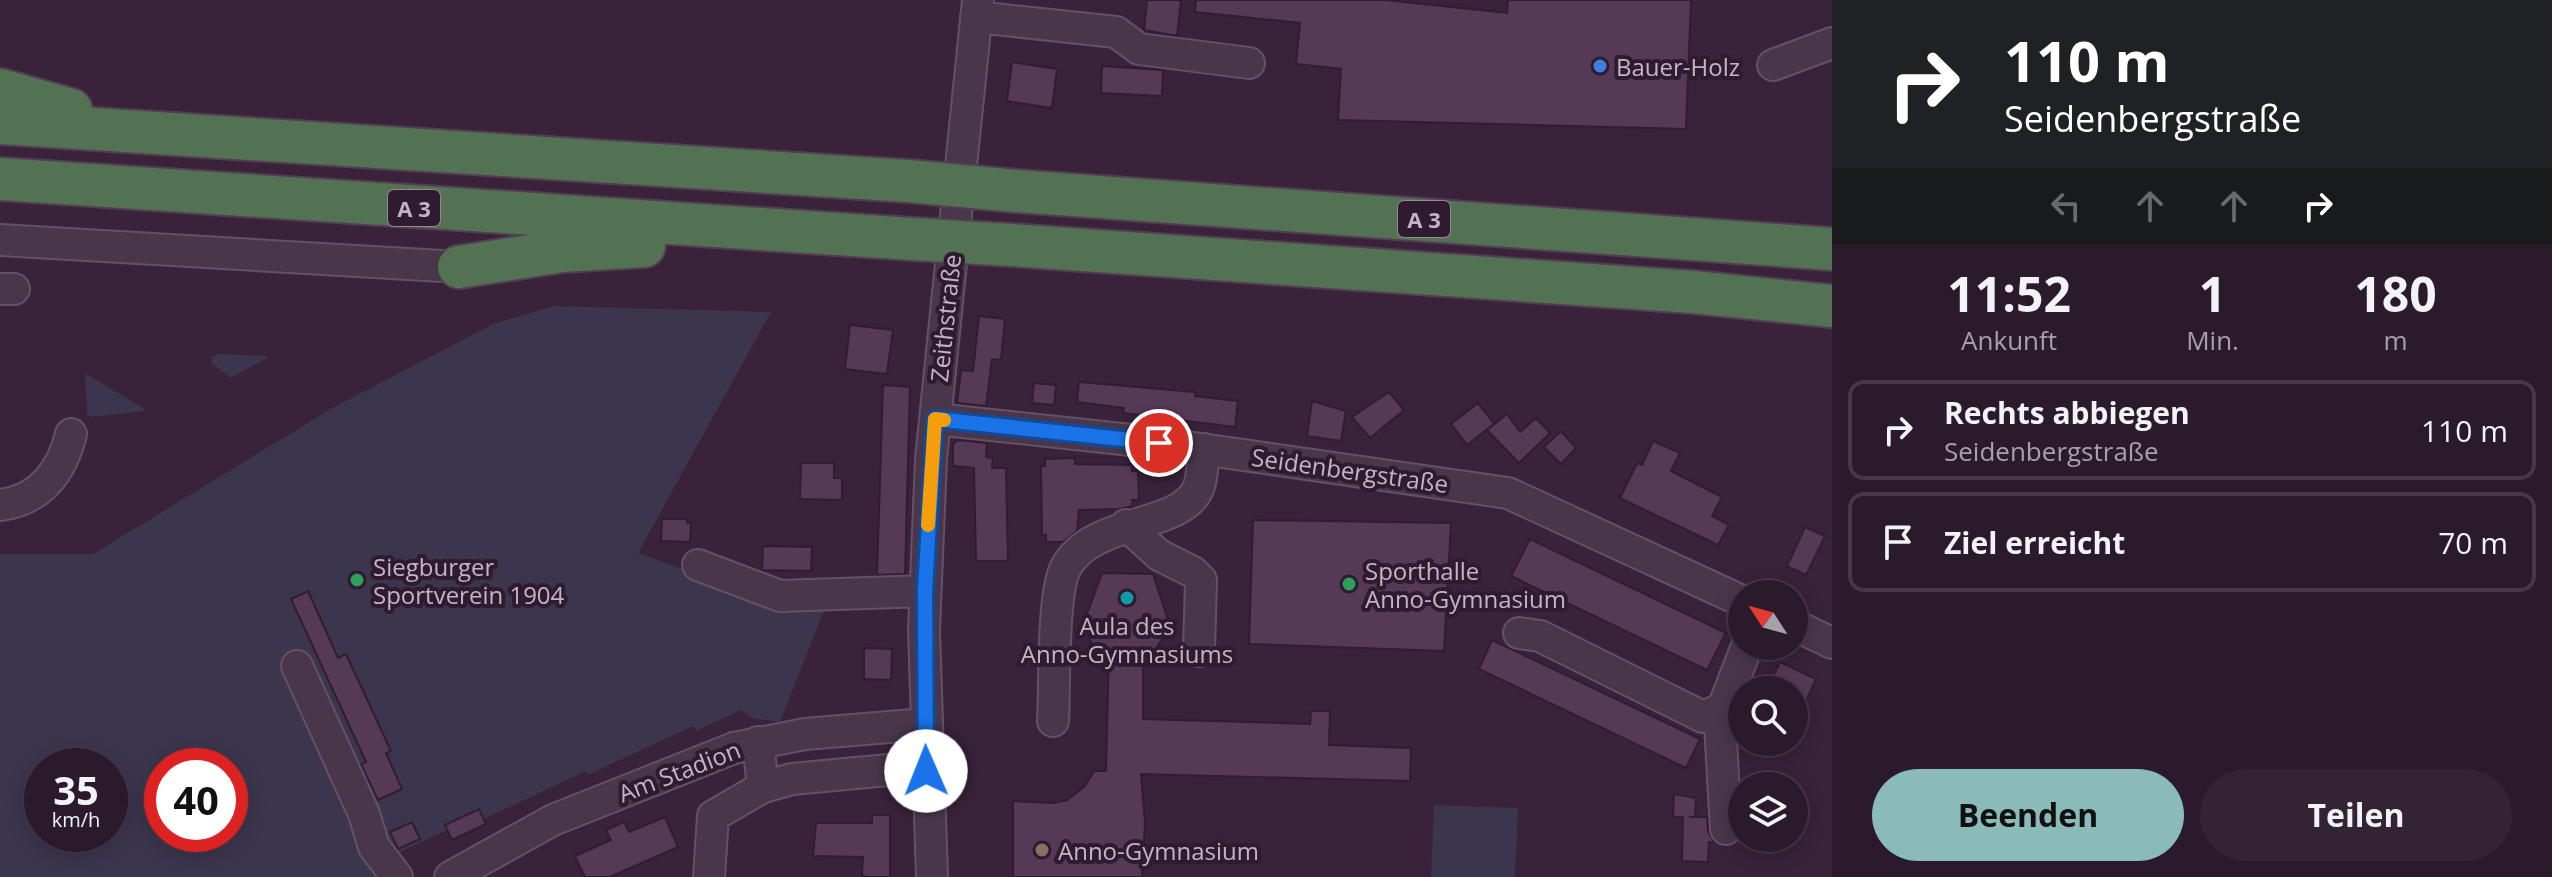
<!DOCTYPE html>
<html lang="de">
<meta charset="utf-8">
<style>
:root{--surface:#2b1a2c;--page:#332334;--text:#f1f3f6;--muted:#a6a1a9;--line:#473848;--accent:#8bbbb9}
body{margin:0;font-family:"Open Sans",sans-serif;background:var(--page);color:var(--text);height:100vh;display:flex;flex-direction:column;font-size:30px;white-space:nowrap}
*{box-sizing:border-box;margin:0}
p{font-size:26px;color:var(--muted)}
.icon{flex:none;width:44px;height:44px;fill:none;stroke:currentColor;stroke-width:2;stroke-linecap:round;stroke-linejoin:round}
.map{position:relative;flex:1;overflow:hidden}
.panel{display:flex;flex-direction:column;background:var(--surface);width:720px}
.panel>*{flex:none}
.guide{background:#202124;color:#fff;overflow:hidden}
.needle{width:52px;rotate:306deg}
.buttons{position:absolute;left:1728px;top:580px;display:grid;gap:16px}
.buttons a{display:grid;place-items:center;width:80px;height:80px;border-radius:50%;background:var(--surface);box-shadow:0 4px 20px #0003,0 0 0 2px var(--line);font-size:40px}
.speed{position:absolute;left:24px;top:748px;display:flex;gap:16px;font-size:40px;font-weight:700;text-align:center}
.speed>*{display:grid;place-content:center;width:104px;height:104px;border-radius:50%;background:var(--surface);box-shadow:0 4px 20px #0003,0 0 0 2px var(--line);line-height:1}
.speed small{font-size:20px;font-weight:400}
.speed .limit{border:12px solid #d22;background:#fff;color:#111}
.pin{position:absolute;display:grid;place-items:center;width:68px;height:68px;color:#fff;margin:-34px;border:4px solid #fff;border-radius:50%;box-shadow:0 2px 8px #0007}
.me{position:absolute;width:88px;margin:-44px;rotate:359deg;stroke-linejoin:round;filter:drop-shadow(0 0 6px #0008)}
.turn{display:flex;align-items:center;gap:28px;height:168px;padding:0 40px;font-size:36px}
.turn .icon{width:104px;height:104px;stroke-width:2.5}
.turn b{display:block;font-size:56px;line-height:68px}
.lanes{display:flex;align-items:center;height:76px;padding:0 40px;background:#0003;justify-content:center;gap:40px;direction:ltr}
.lanes .off{opacity:.35}
.eta{display:flex;justify-content:space-evenly;align-items:center;height:136px;text-align:center}
.eta b{font-size:48px;font-weight:700;line-height:56px}
.action{display:flex;gap:16px;margin-top:auto;padding:16px 40px}
.action a{flex:1;height:92px;border-radius:48px;background:var(--accent);color:#111;font-size:32px;font-weight:700;line-height:92px;text-align:center}
.action a+a{background:var(--page);color:var(--text)}
ul{padding:0;list-style:none}
li{display:flex;align-items:center;gap:24px;height:100px;margin:0 16px 12px;padding:0 24px;border:4px solid var(--line);border-radius:16px}
li div{flex:1}
li b{display:block;font-size:30px}
li em{font-style:normal}
main{display:flex;flex:1;min-height:0}
.map>svg:first-child{display:block}
</style>
<main>
<div class="map">
<svg width="1832" height="877" viewBox="0 0 1832 877">
<rect width="100%" height="100%" fill="#39223a"/>
<path fill="#3b354e" fill-rule="evenodd" d="M 554,306 L 771,312 L 638,553 L 795,609 L 826,606 L 780,722 L 751,718 L 741,710 L 696,731 L 693,726 L 588,775 L 586,771 L 484,819 L 481,814 L 396,854 L 380,877 L 0,877 L 0,554 L 93,554 L 334,407 L 493,324 ZM 42,766 L 110,766 L 110,834 L 42,834 ZM 162,766 L 230,766 L 230,834 L 162,834 Z
M 218,354 L 267,356 L 267,358 L 231,378 L 211,363 L 212,357 Z
M 85,373 L 145,409 L 144,411 L 91,417 L 87,414 Z
M 1434,805 L 1518,808 L 1515,877 L 1431,877 Z"/>
<path fill="#553957" stroke="#311d32" stroke-width="2" d="M 1147,0 L 1181,0 L 1177,36 L 1144,30 Z
M 1196,0 L 1385,0 L 1507,13 L 1508,0 L 1691,0 L 1686,129 L 1338,120 L 1341,69 L 1296,64 L 1300,23 L 1195,12 Z
M 1012,62 L 1057,69 L 1052,108 L 1007,101 Z
M 1102,66 L 1163,70 L 1162,96 L 1101,93 Z
M 979,316 L 1005,319 L 1001,360 L 992,359 L 986,406 L 957,403 L 961,370 L 973,371 Z
M 850,325 L 893,330 L 887,374 L 845,369 Z
M 1079,382 L 1195,392 L 1195,396 L 1238,401 L 1235,427 L 1123,413 L 1124,408 L 1077,402 Z
M 1034,383 L 1056,385 L 1054,405 L 1032,403 Z
M 883,385 L 910,387 L 905,574 L 877,575 Z
M 1389,392 L 1404,410 L 1370,438 L 1352,417 Z
M 1312,401 L 1346,411 L 1341,441 L 1307,436 Z
M 1478,403 L 1494,424 L 1467,445 L 1451,424 Z
M 1507,414 L 1520,432 L 1536,418 L 1550,433 L 1519,463 L 1487,430 Z
M 1561,431 L 1576,448 L 1561,464 L 1544,447 Z
M 958,440 L 987,443 L 986,457 L 993,458 L 992,468 L 1006,468 L 1008,561 L 976,561 L 974,468 L 953,466 L 953,444 Z
M 1653,441 L 1680,453 L 1671,471 L 1722,497 L 1712,516 L 1729,525 L 1718,545 L 1620,498 L 1637,463 L 1642,465 Z
M 1075,458 L 1075,464 L 1132,465 L 1132,471 L 1138,471 L 1139,500 L 1132,500 L 1133,506 L 1119,509 L 1079,510 L 1077,531 L 1063,542 L 1046,542 L 1046,535 L 1042,535 L 1041,466 L 1045,466 L 1045,459 Z
M 801,463 L 834,463 L 834,478 L 842,478 L 842,500 L 800,499 Z
M 662,519 L 687,519 L 687,523 L 691,523 L 690,542 L 661,541 Z
M 1253,520 L 1451,523 L 1444,651 L 1249,644 Z
M 1805,527 L 1825,536 L 1806,575 L 1787,566 Z
M 1530,539 L 1726,633 L 1707,670 L 1511,576 Z
M 763,546 L 812,547 L 811,571 L 762,570 Z
M 1102,573 L 1153,574 L 1170,626 L 1154,652 L 1143,652 L 1143,719 L 1310,724 L 1311,711 L 1330,711 L 1329,745 L 1411,748 L 1410,781 L 1141,774 L 1145,823 L 1142,877 L 1013,877 L 1013,801 L 1054,803 L 1067,800 L 1085,786 L 1094,771 L 1106,771 L 1109,651 L 1094,650 L 1084,622 Z
M 308,591 L 338,658 L 346,654 L 391,751 L 386,753 L 402,789 L 378,800 L 361,764 L 366,762 L 291,599 Z
M 1492,640 L 1700,739 L 1686,768 L 1479,669 Z
M 864,648 L 892,649 L 891,680 L 864,679 Z
M 1780,662 L 1816,679 L 1794,728 L 1794,690 L 1766,690 Z
M 1674,794 L 1696,798 L 1695,817 L 1689,817 L 1707,817 L 1708,831 L 1714,842 L 1709,842 L 1708,862 L 1682,861 L 1683,817 L 1673,817 Z
M 479,809 L 486,824 L 452,840 L 445,825 Z
M 872,815 L 890,815 L 890,877 L 865,877 L 862,874 L 863,857 L 813,856 L 816,823 L 872,823 Z
M 665,817 L 678,847 L 610,877 L 585,877 L 575,856 L 611,840 L 606,830 L 624,822 L 629,832 Z
M 412,822 L 420,839 L 398,849 L 390,832 Z"/>
<g fill="none" stroke-linecap="round" stroke-linejoin="round">
<g stroke="#655166" stroke-width="34">
<path id="minor" d="M 976,17 L 1116,32 L 1139,49 L 1249,63
M 1773,65 L 1832,43
M 0,240 L 459,267
M 0,289 L 14,289
M 935,419 L 1159,443 L 1508,493 L 1742,601
M 0,505 C 41,500 62,471 71,434
M 1126,525 L 1159,555 L 1193,572 L 1201,580 L 1199,651
M 698,565 L 780,596 L 925,591
M 1794,625 L 1832,643
M 1519,633 L 1540,636 L 1703,717 L 1723,708 L 1747,646
M 297,666 L 364,814 L 374,847 L 397,877
M 1715,712 L 1720,724 L 1726,829
M 1053,721 C 1055,689 1052,592 1066,567 C 1094,517 1185,529 1199,486 C 1203,476 1202,461 1204,449
M 763,787 L 792,779 L 888,770
M 450,877 L 553,820 L 734,748 L 805,734 L 925,724
M 709,877 L 713,816 L 763,787 L 758,742
M 932,877 L 924,630 L 931,459 L 978,0"/>
</g>
<g stroke="#523e53" stroke-width="46">
<path id="highway" d="M 0,90 L 71,110
M 0,123 L 908,181
M 0,179 L 897,238
M 1016,191 L 1832,249
M 1011,245 L 1693,292 L 1832,306
M 459,267 L 562,251 L 644,246"/>
</g>
<use href="#minor" stroke="#4a364b" stroke-width="30"/>
<use href="#highway" stroke="#537153" stroke-width="42"/>
<g stroke="#523e53" stroke-width="46" stroke-linecap="butt">
<path id="highway-bridge" d="M 908,181 L 1016,191
M 897,238 L 1011,245"/>
</g>
<use href="#highway-bridge" stroke="#537153" stroke-width="42"/>
</g>
<g fill="none" stroke-linecap="round" stroke-linejoin="round">
<g stroke="#114b97" stroke-width="20">
<path id="route" d="M 926,771 L 925,591 L 935,419 L 1159,443"/>
</g>
<use href="#route" stroke="#1a73e8" stroke-width="14"/>
<path stroke="#f59e0b" stroke-width="14" d="M 928,525 L 935,419 L 944,420"/>
</g>
<circle fill="#3f7fe0" stroke="#2f1b2f" stroke-width="3" cx="1600" cy="66" r="8"/>
<g fill="#2e9e5b" stroke="#2f1b2f" stroke-width="3">
<circle cx="357" cy="580" r="8"/>
<circle cx="1349" cy="584" r="8"/>
</g>
<circle fill="#0f9aa8" stroke="#2f1b2f" stroke-width="3" cx="1127" cy="598" r="8"/>
<circle fill="#8d6e63" stroke="#2f1b2f" stroke-width="3" cx="1042" cy="850" r="8"/>
<g text-anchor="middle" dominant-baseline="central" stroke-width="8" stroke-linejoin="round" paint-order="stroke">
<g fill="#2f1b2f" stroke="#998499" stroke-width="2">
<rect x="388" y="190" width="52" height="36" rx="6"/>
<rect x="1398" y="201" width="52" height="36" rx="6"/>
</g>
<g font-size="22" font-weight="bold" fill="#c7b1c7">
<text x="414" y="208">A 3</text>
<text x="1424" y="219">A 3</text>
</g>
<g font-size="24" fill="#c7b1c7" stroke="#2f1b2f" text-anchor="start">
<text x="1616" y="66">Bauer-Holz</text>
<text x="373" y="566">Siegburger<tspan x="373" dy="28">Sportverein 1904</tspan></text>
<text x="1365" y="570">Sporthalle<tspan x="1365" dy="28">Anno-Gymnasium</tspan></text>
<text x="1127" y="625" text-anchor="middle">Aula des<tspan x="1127" dy="28">Anno-Gymnasiums</tspan></text>
<text x="1058" y="850">Anno-Gymnasium</text>
</g>
<g font-size="24" fill="#c7b1c7" stroke="#2f1b2f">
<text transform="translate(945 318) rotate(-84)">Zeithstraße</text>
<text transform="translate(1350 470) rotate(8)">Seidenbergstraße</text>
<text transform="translate(679 771) rotate(-21)">Am Stadion</text>
</g>
</g>
</svg>
<div class="buttons">
<a><svg class="needle" viewBox="-14 -14 28 28"><path d="M0-13l5 13h-10z" fill="#e53935"/><path d="M0 13l5-13h-10z" fill="#a6a1a9"/></svg></a>
<a><svg class="icon" aria-label="search" viewBox="0 0 24 24"><circle cx="10" cy="10" r="6"/><path d="M15 15l6 6"/></svg></a>
<a><svg class="icon" aria-label="layers" viewBox="0 0 24 24"><path d="M12 4l9 5-9 5-9-5zM3 14l9 5 9-5"/></svg></a>
</div>
<div class="speed"><div>35<small>km/h</small></div><div class="limit">40</div></div>
<div class="pin" style="left:1159px;top:443px;background:#d93025"><svg class="icon" aria-label="arrive" viewBox="0 0 24 24"><path d="M6 21V4h12l-3 4 3 4H6"/></svg></div>
<svg class="me" style="left:926px;top:771px" viewBox="-20 -20 40 40"><circle r="19" fill="#fff"/><path d="M0-13L10 11 0 6-10 11z" fill="#1a73e8"/></svg>
</div>
<section class="panel">
<div class="guide">
<div class="turn"><svg class="icon" aria-label="right" viewBox="0 0 24 24"><path d="M7 20v-9h11M14 6l5 5-5 5"/></svg><div><b>110 m</b>Seidenbergstraße</div></div>
<div class="lanes"><svg class="icon off" aria-label="left" viewBox="0 0 24 24"><path d="M17 20v-9H6M10 6l-5 5 5 5"/></svg><svg class="icon off" aria-label="ahead" viewBox="0 0 24 24"><path d="M12 20V5M6 11l6-6 6 6"/></svg><svg class="icon off" aria-label="ahead" viewBox="0 0 24 24"><path d="M12 20V5M6 11l6-6 6 6"/></svg><svg class="icon" aria-label="right" viewBox="0 0 24 24"><path d="M7 20v-9h11M14 6l5 5-5 5"/></svg></div>
</div>
<div class="eta">
<div><b>11:52</b><p>Ankunft</p></div>
<div><b>1</b><p>Min.</p></div>
<div><b>180</b><p>m</p></div>
</div>
<ul>
<li><svg class="icon" aria-label="right" viewBox="0 0 24 24"><path d="M7 20v-9h11M14 6l5 5-5 5"/></svg><div><b>Rechts abbiegen</b><p>Seidenbergstraße</p></div><em>110 m</em></li>
<li><svg class="icon" aria-label="arrive" viewBox="0 0 24 24"><path d="M6 21V4h12l-3 4 3 4H6"/></svg><div><b>Ziel erreicht</b></div><em>70 m</em></li>
</ul>
<div class="action"><a>Beenden</a><a>Teilen</a></div>
</section>
</main>
